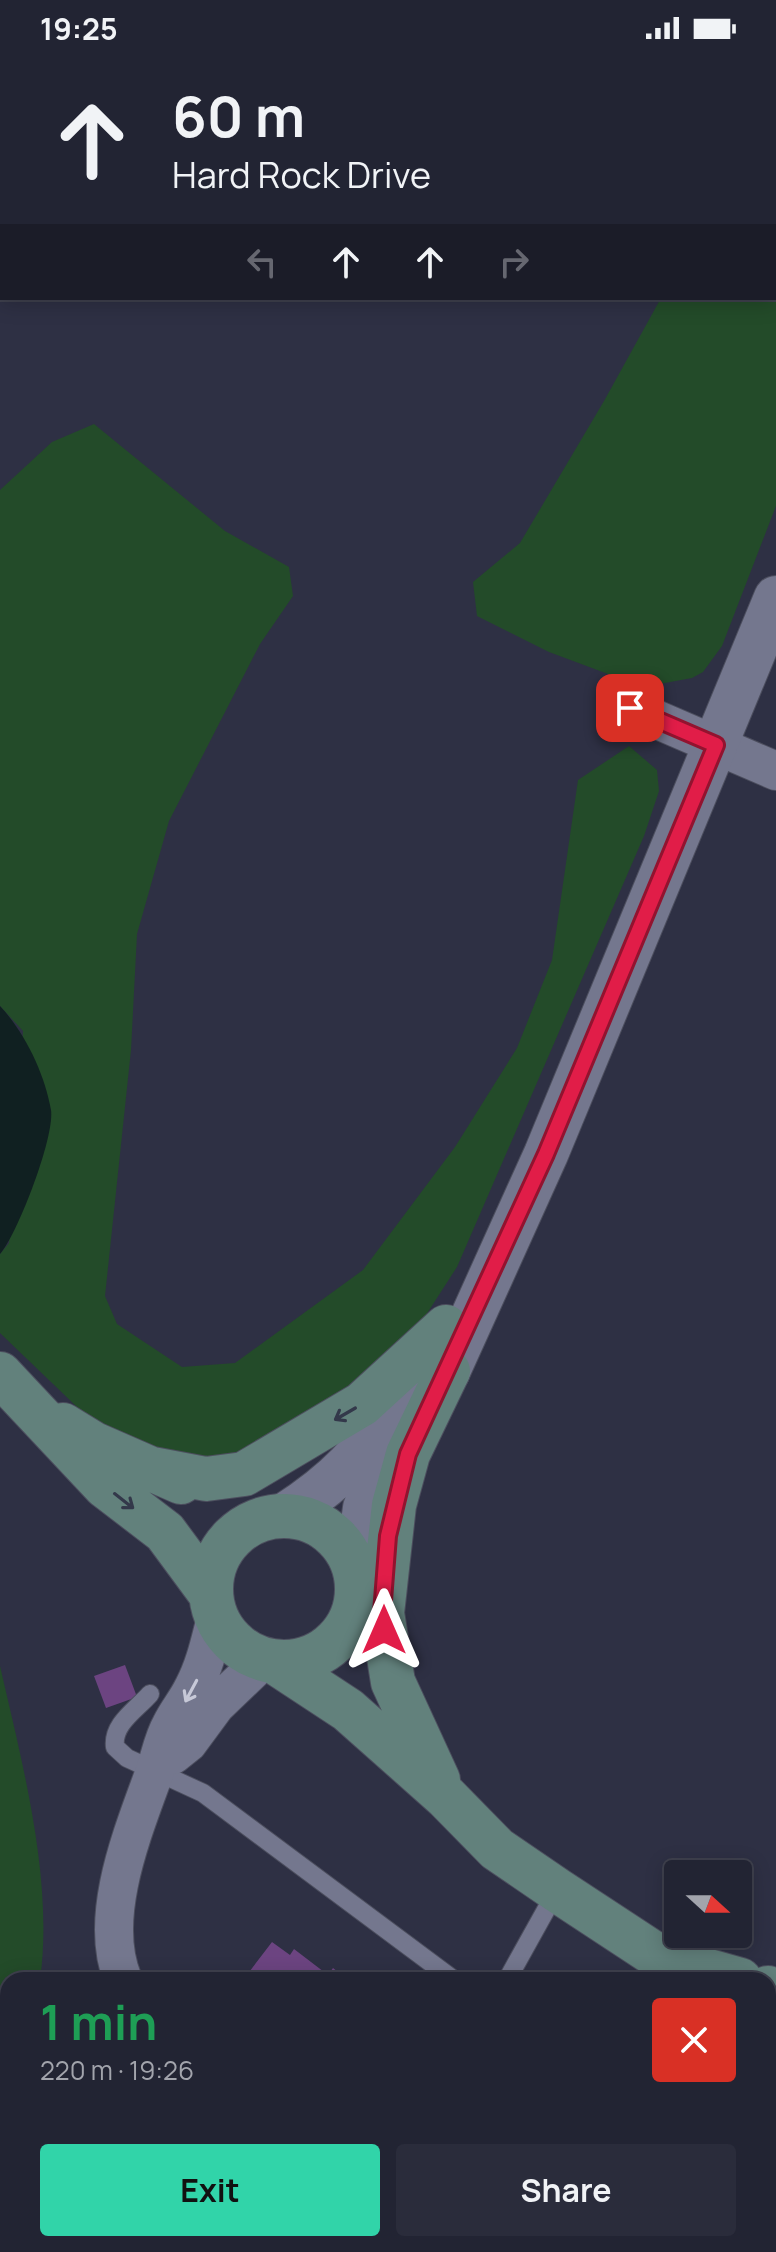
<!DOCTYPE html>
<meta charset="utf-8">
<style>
:root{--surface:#222433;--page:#2a2c3b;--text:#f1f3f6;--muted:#a2a4ac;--line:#3f414e;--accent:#31d4a9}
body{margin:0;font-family:Manrope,sans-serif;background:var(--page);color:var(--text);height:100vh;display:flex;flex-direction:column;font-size:30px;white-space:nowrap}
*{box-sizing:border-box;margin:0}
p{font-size:26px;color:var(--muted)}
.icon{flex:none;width:44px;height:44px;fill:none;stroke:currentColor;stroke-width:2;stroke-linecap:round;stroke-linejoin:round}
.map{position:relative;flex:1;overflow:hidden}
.drawer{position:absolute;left:0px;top:1916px;width:776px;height:280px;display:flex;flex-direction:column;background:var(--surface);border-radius:24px 24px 0 0;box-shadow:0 4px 20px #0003,0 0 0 2px var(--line)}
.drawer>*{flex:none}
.banner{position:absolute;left:0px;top:0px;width:776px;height:244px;box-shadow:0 4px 20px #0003,0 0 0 2px var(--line);background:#222433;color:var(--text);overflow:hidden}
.needle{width:52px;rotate:111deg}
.controls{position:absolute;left:664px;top:1804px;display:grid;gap:16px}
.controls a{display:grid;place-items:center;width:88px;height:88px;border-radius:8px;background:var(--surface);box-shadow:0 4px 20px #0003,0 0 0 2px var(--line);font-size:40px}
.pin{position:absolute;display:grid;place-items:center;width:68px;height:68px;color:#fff;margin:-34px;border-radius:16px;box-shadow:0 4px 12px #0006}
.me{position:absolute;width:88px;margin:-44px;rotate:0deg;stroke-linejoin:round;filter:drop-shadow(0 0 6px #0008)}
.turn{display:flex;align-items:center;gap:28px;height:168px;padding:0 40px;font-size:36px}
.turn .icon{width:104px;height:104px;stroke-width:2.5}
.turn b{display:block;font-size:56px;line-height:68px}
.lanes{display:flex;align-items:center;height:76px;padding:0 40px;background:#0003;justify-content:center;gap:40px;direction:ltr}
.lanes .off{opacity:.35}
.round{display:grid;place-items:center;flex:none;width:84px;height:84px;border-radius:8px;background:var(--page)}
.overview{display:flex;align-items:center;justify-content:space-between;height:136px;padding:0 40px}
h1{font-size:48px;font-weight:700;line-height:60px;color:#1e9e55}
.action{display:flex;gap:16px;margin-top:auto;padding:16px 40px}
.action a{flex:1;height:92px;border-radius:8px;background:var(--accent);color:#111;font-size:32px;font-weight:700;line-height:92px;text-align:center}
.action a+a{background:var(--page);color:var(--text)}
.status{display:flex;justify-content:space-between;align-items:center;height:56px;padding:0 40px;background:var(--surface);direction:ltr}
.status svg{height:22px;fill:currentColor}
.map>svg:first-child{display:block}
</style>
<div class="status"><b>19:25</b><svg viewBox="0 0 49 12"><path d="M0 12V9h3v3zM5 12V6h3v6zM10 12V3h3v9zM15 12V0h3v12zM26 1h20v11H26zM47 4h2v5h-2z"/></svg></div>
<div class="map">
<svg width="776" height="2196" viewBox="0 0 776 2196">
<rect width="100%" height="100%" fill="#2e3044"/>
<path fill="#234b29" d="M 776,29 L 776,450 L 722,590 L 703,616 L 692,622 L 643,631 L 549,596 L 477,560 L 473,526 L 520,487 L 604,345 L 661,242 L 774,242 Z
M 94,368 L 225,475 L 289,511 L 293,540 L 260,588 L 169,765 L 137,878 L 131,994 L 105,1240 L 117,1268 L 182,1311 L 235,1307 L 363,1214 L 455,1091 L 517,992 L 552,904 L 578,724 L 629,690 L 657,714 L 659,735 L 644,780 L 457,1211 L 415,1276 L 359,1330 L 240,1400 L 177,1406 L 105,1371 L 77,1351 L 0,1277 L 0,1198 L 9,1187 L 23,975 L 0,950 L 0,434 L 52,386 Z
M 0,1610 C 22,1706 54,1825 40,1924 L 8,1924 L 8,2188 L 32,2188 L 33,2196 L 0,2196 Z
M 339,2188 L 443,2188 L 455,2196 L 340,2196 Z"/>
<path fill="#102021" d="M 0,950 C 25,977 44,1016 51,1054 C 55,1080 18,1177 0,1198 Z"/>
<path fill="#6c4481" d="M 125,1609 L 137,1641 L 106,1652 L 94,1620 Z
M 272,1886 L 290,1899 L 294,1893 L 328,1919 L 333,1912 L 348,1924 L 243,1924 Z
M 768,2117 L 776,2120 L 776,2175 L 768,2172 Z
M 133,2188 L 234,2188 L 234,2196 L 133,2196 Z
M 616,2188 L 683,2188 L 680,2196 L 623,2196 L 614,2193 Z"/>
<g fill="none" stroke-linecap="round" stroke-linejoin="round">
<g stroke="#4c4e5e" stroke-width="20">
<path id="service" d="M 150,1638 C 136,1654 112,1668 115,1691 L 127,1702 L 203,1737 L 454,1924
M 507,1924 L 557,1834
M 768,2079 L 776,2082
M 514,2196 L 517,2188"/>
</g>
<g stroke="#4c4e5e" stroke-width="40">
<path id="minor" d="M 630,652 L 776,715
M 173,1699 L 188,1687 L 216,1649 L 264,1603
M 123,1924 C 97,1861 133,1776 155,1715 C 160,1700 163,1683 171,1669 C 177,1656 187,1645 193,1632 C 205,1610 210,1585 216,1562
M 479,2188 L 493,2196"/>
</g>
<g stroke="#4c4e5e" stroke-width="46">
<path id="tertiary" d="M 285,1459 C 338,1425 363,1397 398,1345
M 356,1518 L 365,1452 L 371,1438 L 448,1315 L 472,1262 L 546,1098 L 776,542"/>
</g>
<g stroke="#4c4e5e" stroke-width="46">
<path id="secondary" d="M 0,1318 L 105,1430 L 165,1476 L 210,1537
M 63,1369 L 94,1388 L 181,1426
M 153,1413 L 206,1423 L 244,1418 L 362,1348 L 446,1271
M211 1533a73 73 0 1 1 146 0a73 73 0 1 1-146 0Z
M 275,1606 L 348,1654 L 446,1741 L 497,1793 L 557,1834 L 659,1901 L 740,1924
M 438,1724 L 393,1626 L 382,1557 L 394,1449 L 408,1398 L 448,1315
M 768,1932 L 776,1937"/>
</g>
<use href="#service" stroke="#74778e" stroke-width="18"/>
<use href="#minor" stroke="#74778e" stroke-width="38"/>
<use href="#tertiary" stroke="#74778e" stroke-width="44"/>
<use href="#secondary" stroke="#62817c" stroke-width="44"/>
</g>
<defs><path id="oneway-shaft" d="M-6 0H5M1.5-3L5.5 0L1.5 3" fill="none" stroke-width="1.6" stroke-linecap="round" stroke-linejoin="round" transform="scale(2)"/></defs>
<g stroke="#33384a">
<use href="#oneway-shaft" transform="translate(345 1358) rotate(150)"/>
<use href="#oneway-shaft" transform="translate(124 1445) rotate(38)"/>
</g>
<use stroke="#c7c9d8" href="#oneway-shaft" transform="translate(191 1635) rotate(118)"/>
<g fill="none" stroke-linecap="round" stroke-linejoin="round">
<g stroke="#92132f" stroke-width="20">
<path id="route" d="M 384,1574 L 382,1557 L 388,1480 L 408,1398 L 546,1098 L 716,689 L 630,652"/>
</g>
<use href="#route" stroke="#e11d48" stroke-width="14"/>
</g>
</svg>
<div class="controls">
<a><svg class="needle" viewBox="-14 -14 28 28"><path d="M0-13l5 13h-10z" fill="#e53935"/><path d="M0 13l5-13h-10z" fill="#a2a4ac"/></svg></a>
</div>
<div class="pin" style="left:630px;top:652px;background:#d93025"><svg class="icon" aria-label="arrive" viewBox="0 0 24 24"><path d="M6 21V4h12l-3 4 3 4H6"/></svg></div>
<svg class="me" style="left:384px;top:1574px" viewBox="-20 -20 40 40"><path d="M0-17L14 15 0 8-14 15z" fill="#e11d48" stroke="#fff" stroke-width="4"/></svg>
<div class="banner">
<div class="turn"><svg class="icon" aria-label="ahead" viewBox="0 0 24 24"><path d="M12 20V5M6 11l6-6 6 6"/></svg><div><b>60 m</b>Hard Rock Drive</div></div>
<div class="lanes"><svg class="icon off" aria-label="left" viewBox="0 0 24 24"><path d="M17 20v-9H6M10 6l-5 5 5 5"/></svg><svg class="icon" aria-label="ahead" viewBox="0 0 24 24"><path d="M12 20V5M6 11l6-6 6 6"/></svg><svg class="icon" aria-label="ahead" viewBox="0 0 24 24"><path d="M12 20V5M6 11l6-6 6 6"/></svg><svg class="icon off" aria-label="right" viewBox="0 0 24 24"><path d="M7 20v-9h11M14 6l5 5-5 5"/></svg></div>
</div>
<section class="drawer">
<div class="overview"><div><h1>1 min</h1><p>220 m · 19:26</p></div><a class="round" style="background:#d93025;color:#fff"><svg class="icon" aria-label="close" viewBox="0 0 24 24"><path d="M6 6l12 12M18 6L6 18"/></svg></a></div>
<div class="action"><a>Exit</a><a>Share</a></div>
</section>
</div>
